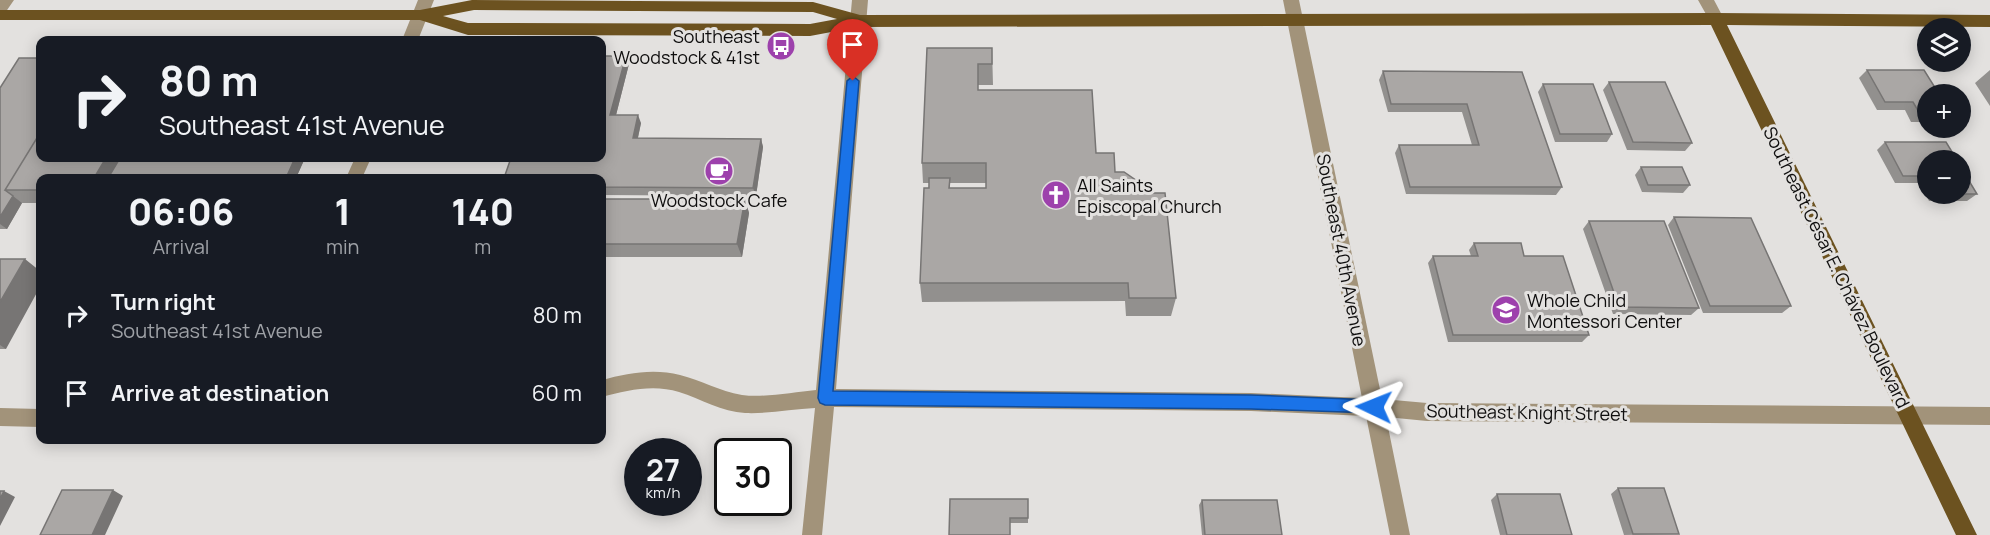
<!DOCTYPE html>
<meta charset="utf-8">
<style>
:root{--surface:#171b24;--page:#20242c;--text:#f1f3f6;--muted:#9ea1a6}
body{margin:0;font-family:Manrope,sans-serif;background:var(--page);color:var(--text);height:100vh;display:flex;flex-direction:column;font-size:22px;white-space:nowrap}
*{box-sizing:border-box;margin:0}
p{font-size:20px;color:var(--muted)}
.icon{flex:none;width:33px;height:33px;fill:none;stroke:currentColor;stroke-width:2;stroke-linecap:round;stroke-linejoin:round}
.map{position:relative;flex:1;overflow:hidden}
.drawer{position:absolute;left:36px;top:174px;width:570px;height:270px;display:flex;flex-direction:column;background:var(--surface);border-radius:12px;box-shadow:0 3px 15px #0003}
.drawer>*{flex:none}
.guide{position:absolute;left:36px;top:36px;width:570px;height:126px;border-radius:12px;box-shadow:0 3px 15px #0003;background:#171b24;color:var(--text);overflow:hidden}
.buttons{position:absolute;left:1917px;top:18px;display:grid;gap:12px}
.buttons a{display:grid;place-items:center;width:54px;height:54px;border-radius:50%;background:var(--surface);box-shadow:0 3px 15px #0003;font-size:30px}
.speed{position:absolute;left:624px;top:438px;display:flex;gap:12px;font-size:30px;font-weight:700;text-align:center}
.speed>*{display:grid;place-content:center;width:78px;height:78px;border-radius:50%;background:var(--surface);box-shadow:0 3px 15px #0003;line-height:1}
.speed small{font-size:15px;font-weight:400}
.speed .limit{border:3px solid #111;border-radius:9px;background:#fff;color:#111}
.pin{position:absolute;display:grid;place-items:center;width:51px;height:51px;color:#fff;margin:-62px -26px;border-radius:50% 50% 50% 0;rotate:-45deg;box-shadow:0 0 6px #0007}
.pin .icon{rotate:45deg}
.me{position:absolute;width:66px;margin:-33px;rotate:272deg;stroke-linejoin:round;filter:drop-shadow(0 0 4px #0008)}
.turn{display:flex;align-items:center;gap:21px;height:126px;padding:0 24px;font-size:27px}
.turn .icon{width:78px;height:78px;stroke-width:2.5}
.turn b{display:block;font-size:42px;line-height:51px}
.eta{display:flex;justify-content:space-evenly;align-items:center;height:102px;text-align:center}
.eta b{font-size:36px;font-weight:800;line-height:42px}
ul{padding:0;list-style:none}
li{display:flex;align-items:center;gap:18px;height:78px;padding:0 24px}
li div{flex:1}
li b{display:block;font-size:22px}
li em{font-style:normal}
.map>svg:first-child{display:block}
</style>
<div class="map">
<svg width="1990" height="535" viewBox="0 0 1990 535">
<rect width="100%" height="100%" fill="#e3e1df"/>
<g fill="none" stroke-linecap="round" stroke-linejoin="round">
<path fill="#a2937a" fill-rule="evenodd" d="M 0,0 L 14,0 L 5,13 L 0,14 Z
M 418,0 L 434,0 L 418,40 L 402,40 Z
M 852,0 L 868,0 L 836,389 L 1251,393 L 1362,398 L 1283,0 L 1299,0 L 1382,399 L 1427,403 L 1990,407 L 1990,425 L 1427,421 L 1386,417 L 1410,535 L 1390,535 L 1366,416 L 1251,411 L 834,407 L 822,535 L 802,535 L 815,408 C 792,409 768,414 745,413 C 722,412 701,399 679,392 C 654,384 627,390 602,397 L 602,380 C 627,373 654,368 680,375 C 701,380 719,391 742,395 C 765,398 793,392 816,390 Z
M 1698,0 L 1714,0 L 1724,19 L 1721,23 L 1711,23 Z
M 355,158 L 371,158 L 362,178 L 346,178 Z
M 0,408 L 40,409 L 40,427 L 0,426 Z"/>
<path fill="#6c5220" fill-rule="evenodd" d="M 472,0 L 813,2 L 860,15 L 1716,13 L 1990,15 L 1990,27 L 1727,25 L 1977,535 L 1956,535 L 1711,25 L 858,27 L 810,36 L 468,35 L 420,20 L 0,20 L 0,10 L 420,10 ZM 474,10 L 813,12 L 837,19 L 810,24 L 468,23 L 443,16 Z"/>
</g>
<path fill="#92908e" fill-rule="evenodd" d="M 927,48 L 992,48 L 993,85 L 978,85 L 978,90 L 1096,153 L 1115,172 L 1141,193 L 1176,298 L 1171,316 L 1126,316 L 1125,301 L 922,302 L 920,283 L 929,183 L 923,183 L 922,163 ZM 950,183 L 986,183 L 986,188 L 950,188 Z
M 629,64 L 616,115 L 641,123 L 638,138 L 761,139 L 763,147 L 756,196 L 602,195 L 602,178 L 511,158 Z
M 1867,70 L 1928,94 L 1928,122 L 1911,122 L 1905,110 L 1877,110 L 1859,78 Z
M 1990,70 L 1990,106 L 1975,83 Z
M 1383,71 L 1522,72 L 1562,187 L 1556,195 L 1406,194 L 1395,153 L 1399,145 L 1472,145 L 1462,112 L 1388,112 L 1379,80 Z
M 1609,82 L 1692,143 L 1685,151 L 1627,150 L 1603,90 Z
M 1543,84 L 1612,134 L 1607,142 L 1555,142 L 1538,92 Z
M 0,88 L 40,158 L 305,158 L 296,178 L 40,178 L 40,203 L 22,203 L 7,229 L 0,229 Z
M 1885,142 L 1928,160 L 1928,194 L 1977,194 L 1967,201 L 1929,201 L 1920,183 L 1895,183 L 1877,150 Z
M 1641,167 L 1690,185 L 1683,193 L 1642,192 L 1635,175 Z
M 602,199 L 745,199 L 749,213 L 742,257 L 602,257 Z
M 1674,217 L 1791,306 L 1782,313 L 1703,313 L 1668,225 Z
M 1589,221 L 1699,308 L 1691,315 L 1613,314 L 1583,229 Z
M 1474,243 L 1524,256 L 1589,335 L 1582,342 L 1448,342 L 1428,263 L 1433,256 L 1471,256 L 1469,250 Z
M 0,259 L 6,349 L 0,349 Z
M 1618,488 L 1679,534 L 1624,535 L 1611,494 Z
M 1497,494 L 1572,535 L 1500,535 L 1491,500 Z
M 950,499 L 1028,518 L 1028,523 L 1010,523 Z
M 1202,500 L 1282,535 L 1202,535 L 1199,505 Z"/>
<path fill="#777574" d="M 626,56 L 629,64 L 614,123 L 610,115 Z
M 638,115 L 641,123 L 636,146 L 633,138 Z
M 761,139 L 763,147 L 756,196 L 753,188 Z
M 106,158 L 128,158 L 117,178 L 94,178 Z
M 295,158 L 305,158 L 296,178 L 286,178 Z
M 13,196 L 22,203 L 7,229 L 0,224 L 0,217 Z
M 745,199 L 749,213 L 742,257 L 737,244 Z
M 25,259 L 40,271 L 40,287 L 6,349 L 0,345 L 0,302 Z
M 113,490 L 123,496 L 105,535 L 92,535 Z
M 4,491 L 15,497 L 0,526 L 0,499 Z"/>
<path fill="#aaa7a5" stroke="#777574" stroke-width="1.5" d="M 927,48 L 992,48 L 992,64 L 978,64 L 978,90 L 1092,90 L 1096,153 L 1114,153 L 1115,172 L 1124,172 L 1140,183 L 1141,193 L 1165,193 L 1176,298 L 1129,298 L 1128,283 L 920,283 L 924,188 L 929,188 L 929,178 L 950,178 L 949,188 L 986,188 L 986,163 L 922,163 Z
M 602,56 L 626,56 L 610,115 L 638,115 L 633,138 L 761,139 L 753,188 L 602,187 L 602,178 L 504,178 L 511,158 L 602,158 Z
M 19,58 L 40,58 L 40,133 L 5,190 L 13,196 L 0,217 L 0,88 Z
M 1867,70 L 1924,70 L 1939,94 L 1928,94 L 1928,114 L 1920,114 L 1913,102 L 1885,102 Z
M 1383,71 L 1522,72 L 1562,187 L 1410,187 L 1399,145 L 1479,145 L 1467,104 L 1391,104 Z
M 1609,82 L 1665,82 L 1692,143 L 1633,142 Z
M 1543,84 L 1593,84 L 1612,134 L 1560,134 Z
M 40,133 L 40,158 L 106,158 L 94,178 L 40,178 L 40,190 L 5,190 Z
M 1885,142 L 1946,142 L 1957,160 L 1928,160 L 1928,176 L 1903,176 Z
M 120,158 L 295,158 L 286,178 L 108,178 Z
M 1960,166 L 1977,194 L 1938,194 L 1960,194 Z
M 1641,167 L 1682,167 L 1690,185 L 1648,185 Z
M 602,199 L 745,199 L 737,244 L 602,244 Z
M 1674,217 L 1751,218 L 1791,306 L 1710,306 Z
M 1589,221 L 1664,221 L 1699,308 L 1619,307 Z
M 1474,243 L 1521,243 L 1524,256 L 1563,256 L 1589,335 L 1453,335 L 1433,256 L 1478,256 Z
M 0,259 L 25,259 L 0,302 Z
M 1618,488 L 1664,488 L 1679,534 L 1633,534 Z
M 62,490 L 113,490 L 92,535 L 40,535 Z
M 0,491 L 4,491 L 0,499 Z
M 1497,494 L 1560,494 L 1572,535 L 1507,535 Z
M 950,499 L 1028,499 L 1028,518 L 1010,518 L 1010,535 L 949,535 Z
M 1202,500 L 1277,500 L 1282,535 L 1205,535 Z"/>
<path fill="#1a73e8" stroke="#114b97" stroke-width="1.5" d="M 853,76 L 859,81 L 833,391 L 1251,395 L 1374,400 L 1379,402 L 1381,407 L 1379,411 L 1374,413 L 1251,409 L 825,405 L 820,403 L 818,398 L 847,81 Z"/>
<defs>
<g id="bus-disc" transform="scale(1.5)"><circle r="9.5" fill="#9d41ac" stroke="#e3e1df"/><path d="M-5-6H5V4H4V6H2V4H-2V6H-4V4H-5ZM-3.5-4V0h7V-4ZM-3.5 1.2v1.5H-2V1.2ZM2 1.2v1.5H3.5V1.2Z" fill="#fff"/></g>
<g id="cafe-disc" transform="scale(1.5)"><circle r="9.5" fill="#9d41ac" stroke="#e3e1df"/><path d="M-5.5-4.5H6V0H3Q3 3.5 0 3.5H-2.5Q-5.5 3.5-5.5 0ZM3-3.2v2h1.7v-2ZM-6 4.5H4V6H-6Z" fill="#fff"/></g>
<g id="church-disc" transform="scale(1.5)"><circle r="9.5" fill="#9d41ac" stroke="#e3e1df"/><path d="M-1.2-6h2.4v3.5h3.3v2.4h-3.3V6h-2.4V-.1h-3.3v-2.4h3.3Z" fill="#fff"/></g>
<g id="school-disc" transform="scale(1.5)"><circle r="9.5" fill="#9d41ac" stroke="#e3e1df"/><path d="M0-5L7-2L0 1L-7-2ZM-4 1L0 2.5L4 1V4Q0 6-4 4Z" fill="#fff"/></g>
</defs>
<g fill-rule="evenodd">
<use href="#bus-disc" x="781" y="46"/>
<use href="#cafe-disc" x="719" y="171"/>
<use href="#church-disc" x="1056" y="195"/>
<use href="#school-disc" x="1506" y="310"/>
</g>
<g text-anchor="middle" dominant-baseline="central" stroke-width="6" stroke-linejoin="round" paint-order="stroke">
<g font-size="18" fill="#0f0e0e" stroke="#e3e1df" text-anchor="start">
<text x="760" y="36" text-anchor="end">Southeast<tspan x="760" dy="21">Woodstock &amp; 41st</tspan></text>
<text x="1077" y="185">All Saints<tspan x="1077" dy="21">Episcopal Church</tspan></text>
<text x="719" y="200" text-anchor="middle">Woodstock Cafe</text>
<text x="1527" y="300">Whole Child<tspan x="1527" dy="21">Montessori Center</tspan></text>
</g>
<g font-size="18" fill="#0f0e0e" stroke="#e3e1df">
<text transform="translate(1342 250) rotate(79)">Southeast 40th Avenue</text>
<text transform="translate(1837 267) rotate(64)">Southeast César E. Chávez Boulevard</text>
<text transform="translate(1527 412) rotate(1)">Southeast Knight Street</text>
</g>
</g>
</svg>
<div class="buttons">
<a><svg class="icon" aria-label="layers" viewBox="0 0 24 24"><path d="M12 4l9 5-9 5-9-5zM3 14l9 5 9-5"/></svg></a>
<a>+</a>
<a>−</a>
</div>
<div class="speed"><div>27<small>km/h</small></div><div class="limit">30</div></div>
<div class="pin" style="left:853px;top:81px;background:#d93025"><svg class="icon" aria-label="arrive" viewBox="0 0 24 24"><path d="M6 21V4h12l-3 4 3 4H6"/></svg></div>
<svg class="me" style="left:1374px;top:407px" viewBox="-20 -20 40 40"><path d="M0-17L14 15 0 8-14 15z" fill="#1a73e8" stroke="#fff" stroke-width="4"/></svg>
<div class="guide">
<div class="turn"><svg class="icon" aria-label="right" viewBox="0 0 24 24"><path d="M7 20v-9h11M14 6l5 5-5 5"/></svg><div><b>80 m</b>Southeast 41st Avenue</div></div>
</div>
<section class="drawer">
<div class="eta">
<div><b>06:06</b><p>Arrival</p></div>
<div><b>1</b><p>min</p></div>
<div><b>140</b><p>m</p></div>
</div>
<ul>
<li><svg class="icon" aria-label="right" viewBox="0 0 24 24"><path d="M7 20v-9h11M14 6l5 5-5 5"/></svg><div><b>Turn right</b><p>Southeast 41st Avenue</p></div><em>80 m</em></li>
<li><svg class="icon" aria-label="arrive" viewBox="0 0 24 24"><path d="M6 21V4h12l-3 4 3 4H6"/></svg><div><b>Arrive at destination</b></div><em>60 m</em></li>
</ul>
</section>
</div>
